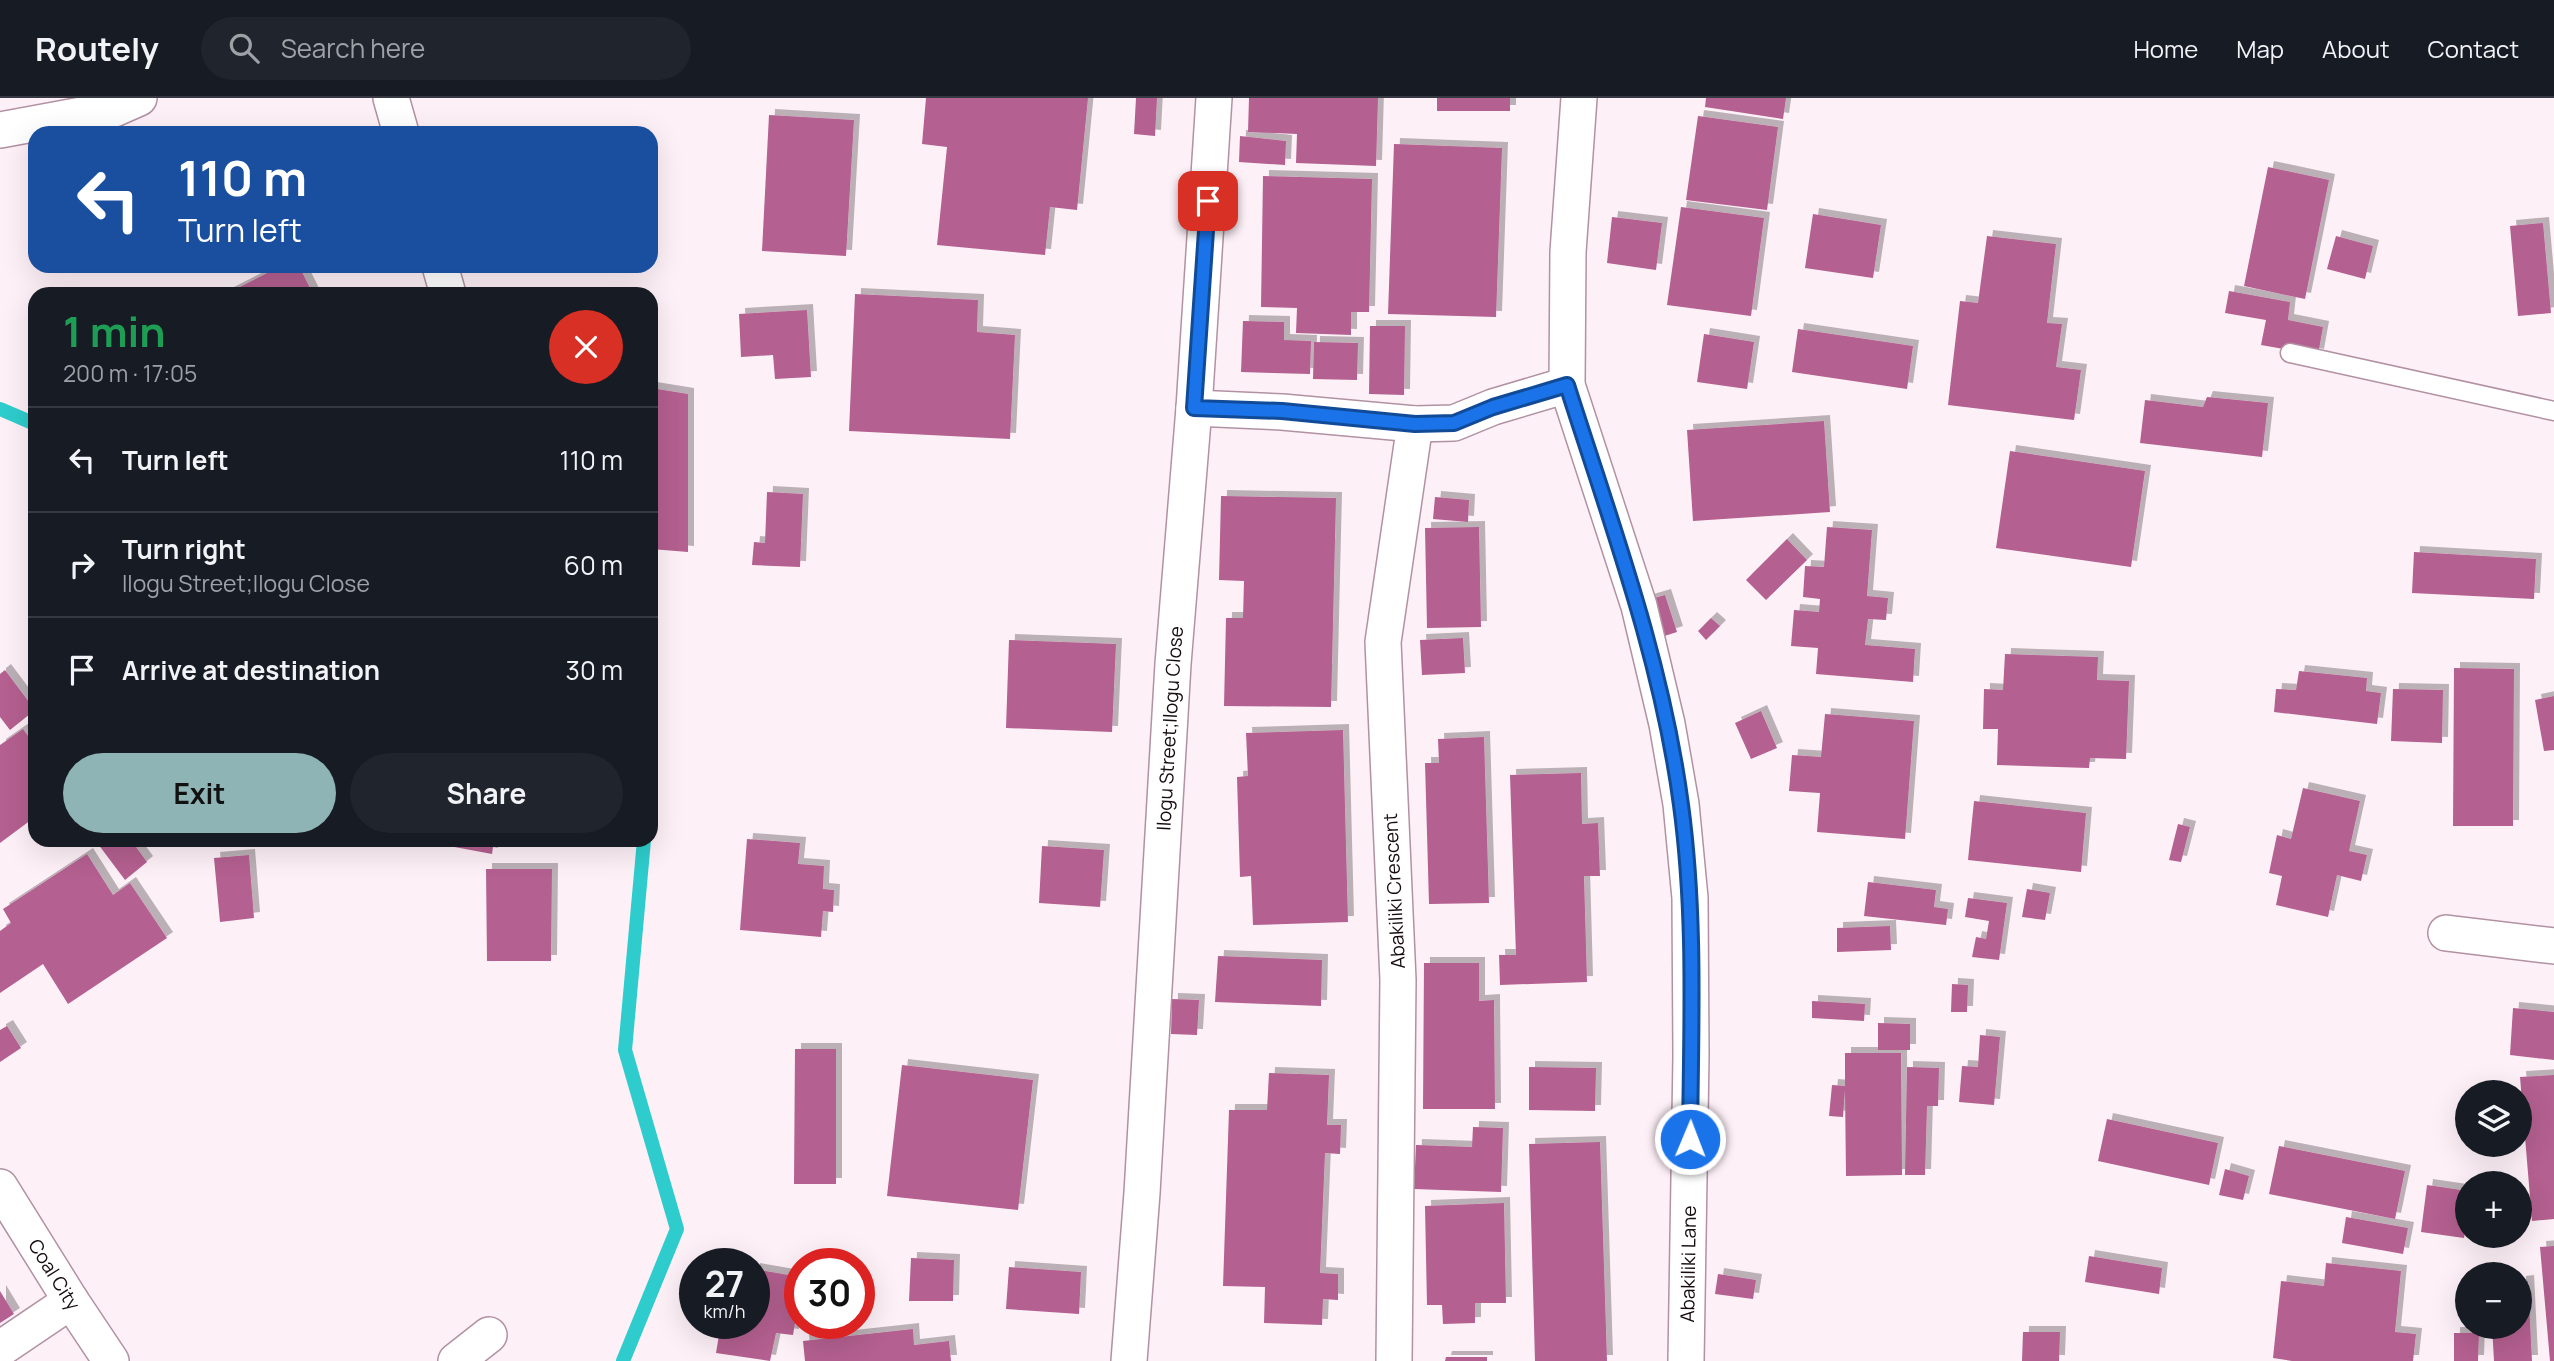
<!DOCTYPE html>
<meta charset="utf-8">
<style>
:root{--surface:#171b24;--page:#20242c;--text:#f1f3f6;--muted:#9ea1a6;--line:#363941;--accent:#8fb4b5}
body{margin:0;font-family:Manrope,sans-serif;background:var(--page);color:var(--text);height:100vh;display:flex;flex-direction:column;font-size:26px;white-space:nowrap}
*{box-sizing:border-box;margin:0}
p{font-size:23px;color:var(--muted)}
.icon{flex:none;width:38px;height:38px;fill:none;stroke:currentColor;stroke-width:2;stroke-linecap:round;stroke-linejoin:round}
.map{position:relative;flex:1;overflow:hidden}
.side{position:absolute;left:28px;top:189px;width:630px;height:560px;display:flex;flex-direction:column;background:var(--surface);border-radius:21px;box-shadow:0 7px 28px #0002}
.side>*{flex:none}
.guide{position:absolute;left:28px;top:28px;width:630px;height:147px;border-radius:21px;box-shadow:0 7px 28px #0002;background:#1a4fa0;color:#fff;overflow:hidden}
.tools{position:absolute;left:2455px;top:982px;display:grid;gap:14px}
.tools a{display:grid;place-items:center;width:77px;height:77px;border-radius:50%;background:var(--surface);box-shadow:0 7px 28px #0002;font-size:35px}
.speed{position:absolute;left:679px;top:1150px;display:flex;gap:14px;font-size:35px;font-weight:700;text-align:center}
.speed>*{display:grid;place-content:center;width:91px;height:91px;border-radius:50%;background:var(--surface);box-shadow:0 7px 28px #0002;line-height:1}
.speed small{font-size:18px;font-weight:400}
.speed .limit{border:10px solid #d22;background:#fff;color:#111}
.pin{position:absolute;display:grid;place-items:center;width:60px;height:60px;color:#fff;margin:-30px;border-radius:14px;box-shadow:0 4px 10px #0006}
.me{position:absolute;width:77px;margin:-38px;rotate:1deg;stroke-linejoin:round;filter:drop-shadow(0 0 5px #0008)}
.turn{display:flex;align-items:center;gap:24px;height:147px;padding:0 35px;font-size:32px}
.turn .icon{width:91px;height:91px;stroke-width:2.5}
.turn b{display:block;font-size:49px;line-height:60px}
.round{display:grid;place-items:center;flex:none;width:74px;height:74px;border-radius:37px;background:var(--page)}
.head{display:flex;align-items:center;justify-content:space-between;height:119px;padding:0 35px}
h1{font-size:42px;font-weight:700;line-height:52px;color:#1e9e55}
.button{display:flex;gap:14px;margin-top:auto;padding:14px 35px}
.button a{flex:1;height:80px;border-radius:42px;background:var(--accent);color:#111;font-size:28px;font-weight:700;line-height:80px;text-align:center}
.button a+a{background:var(--page);color:var(--text)}
ul{padding:0;list-style:none}
li{display:flex;align-items:center;gap:21px;height:105px;padding:0 35px;border-top:2px solid var(--line)}
li div{flex:1}
li b{display:block;font-size:26px}
li em{font-style:normal}
header{display:flex;align-items:center;gap:42px;box-sizing:border-box;height:98px;padding:0 35px;background:var(--surface);border-bottom:2px solid var(--line)}
header strong{font-size:33px}
nav{display:flex;gap:38px;margin-inline-start:auto;font-size:24px}
.search{width:490px;height:63px;background:var(--page);display:flex;align-items:center;gap:18px;box-sizing:border-box;padding:0 24px;border-radius:38px;color:var(--muted);font-size:26px}
.map>svg:first-child{display:block}
</style>
<header>
<strong>Routely</strong>
<div class="search"><svg class="icon" aria-label="search" viewBox="0 0 24 24"><circle cx="10" cy="10" r="6"/><path d="M15 15l6 6"/></svg>Search here</div>
<nav><a>Home</a><a>Map</a><a>About</a><a>Contact</a></nav>
</header>
<div class="map">
<svg width="2554" height="1263" viewBox="0 0 2554 1263">
<defs>
<filter id="shadow"><feDropShadow dx="6" dy="-6" stdDeviation="0" flood-color="#0004"/></filter>
</defs>
<rect width="100%" height="100%" fill="#fef0f7"/>
<g fill="none" stroke-linecap="round" stroke-linejoin="round">
<path stroke="#2ecccd" stroke-width="14" d="M 0,311 L 35,326
M 623,1263 L 677,1131 L 625,952 L 644,742"/>
</g>
<path fill="#b46090" filter="url(#shadow)" d="M 926,0 L 1088,0 L 1077,112 L 1050,109 L 1045,157 L 937,147 L 947,49 L 922,46 Z
M 1136,0 L 1157,0 L 1155,38 L 1134,36 Z
M 1249,0 L 1378,0 L 1376,68 L 1296,65 L 1297,36 L 1248,34 Z
M 1437,0 L 1510,0 L 1510,13 L 1437,13 Z
M 1706,0 L 1786,0 L 1783,21 L 1705,9 Z
M 769,17 L 854,22 L 846,158 L 762,153 Z
M 1698,18 L 1778,29 L 1767,112 L 1686,102 Z
M 1240,38 L 1286,43 L 1285,67 L 1239,64 Z
M 1394,46 L 1502,50 L 1496,219 L 1388,216 Z
M 2268,69 L 2329,82 L 2305,201 L 2244,188 Z
M 1263,78 L 1372,81 L 1369,214 L 1351,214 L 1351,237 L 1296,235 L 1297,210 L 1261,209 Z
M 1681,109 L 1764,120 L 1751,218 L 1667,207 Z
M 1813,116 L 1881,127 L 1873,180 L 1805,170 Z
M 1612,119 L 1662,125 L 1656,172 L 1607,165 Z
M 2543,125 L 2551,215 L 2518,218 L 2510,128 Z
M 1987,138 L 2056,146 L 2047,225 L 2062,226 L 2056,269 L 2081,272 L 2074,322 L 1948,307 L 1960,203 L 1978,205 Z
M 2336,138 L 2373,148 L 2365,181 L 2327,171 Z
M 281,168 L 299,168 L 313,196 L 226,196 Z
M 2229,193 L 2290,204 L 2288,222 L 2323,229 L 2318,257 L 2261,247 L 2266,222 L 2225,215 Z
M 855,196 L 978,202 L 977,234 L 1015,237 L 1010,341 L 849,333 Z
M 807,212 L 811,279 L 775,281 L 773,257 L 741,259 L 739,216 Z
M 1243,223 L 1284,224 L 1284,242 L 1311,243 L 1310,276 L 1241,274 Z
M 1370,228 L 1405,228 L 1404,297 L 1369,296 Z
M 1798,231 L 1913,248 L 1907,291 L 1792,274 Z
M 1704,236 L 1754,244 L 1747,291 L 1697,284 Z
M 1314,244 L 1358,245 L 1357,282 L 1313,281 Z
M 651,290 L 688,296 L 688,454 L 651,451 Z
M 2207,299 L 2268,305 L 2262,359 L 2140,345 L 2145,302 L 2203,309 Z
M 1824,323 L 1830,414 L 1693,423 L 1687,332 Z
M 2010,353 L 2145,373 L 2131,469 L 1996,450 Z
M 767,394 L 803,396 L 800,469 L 752,467 L 754,444 L 765,445 Z
M 1221,398 L 1336,400 L 1331,609 L 1224,608 L 1226,520 L 1243,520 L 1244,483 L 1219,482 Z
M 1435,399 L 1469,402 L 1468,424 L 1433,421 Z
M 1479,429 L 1481,529 L 1427,530 L 1425,430 Z
M 1827,429 L 1872,432 L 1867,498 L 1888,500 L 1886,522 L 1868,521 L 1865,547 L 1915,551 L 1913,584 L 1816,576 L 1818,550 L 1791,548 L 1794,512 L 1819,514 L 1820,501 L 1803,499 L 1805,468 L 1824,469 Z
M 1787,441 L 1807,462 L 1766,502 L 1746,482 Z
M 2414,454 L 2536,461 L 2534,501 L 2412,495 Z
M 1665,497 L 1677,534 L 1655,541 L 1644,503 Z
M 1711,520 L 1720,528 L 1706,542 L 1698,533 Z
M 1463,540 L 1465,575 L 1422,577 L 1420,542 Z
M 1009,542 L 1116,546 L 1112,634 L 1006,630 Z
M 2005,556 L 2098,559 L 2097,582 L 2129,583 L 2126,661 L 2090,660 L 2089,670 L 1997,667 L 1998,631 L 1983,631 L 1984,591 L 2003,592 Z
M 2454,570 L 2514,571 L 2513,728 L 2453,728 Z
M 5,572 L 35,612 L 10,632 L 0,619 L 0,576 Z
M 2299,573 L 2367,580 L 2366,593 L 2381,595 L 2377,626 L 2274,614 L 2276,591 L 2296,592 Z
M 2393,591 L 2443,592 L 2442,645 L 2391,643 Z
M 2554,598 L 2554,652 L 2544,653 L 2535,602 Z
M 1761,613 L 1777,650 L 1751,661 L 1735,625 Z
M 1825,616 L 1914,623 L 1905,741 L 1817,734 L 1820,695 L 1789,693 L 1792,657 L 1821,659 Z
M 23,631 L 35,647 L 35,719 L 0,745 L 0,647 Z
M 1343,632 L 1348,824 L 1253,827 L 1251,778 L 1240,779 L 1237,679 L 1248,678 L 1246,635 Z
M 1484,639 L 1489,805 L 1429,806 L 1425,665 L 1439,665 L 1438,641 Z
M 1581,675 L 1582,726 L 1598,725 L 1600,778 L 1584,778 L 1587,884 L 1500,887 L 1499,857 L 1516,857 L 1510,677 Z
M 2303,690 L 2360,703 L 2349,753 L 2367,757 L 2361,783 L 2337,777 L 2328,819 L 2276,807 L 2282,778 L 2269,775 L 2277,737 L 2291,741 Z
M 1974,703 L 2086,715 L 2081,774 L 1968,762 Z
M 2178,726 L 2190,729 L 2181,764 L 2169,762 Z
M 747,741 L 800,745 L 798,766 L 824,768 L 823,791 L 834,792 L 833,814 L 823,813 L 821,839 L 740,832 Z
M 95,742 L 131,742 L 147,764 L 125,782 Z
M 417,742 L 494,742 L 492,756 Z
M 1042,748 L 1104,752 L 1100,809 L 1039,805 Z
M 87,756 L 113,797 L 130,785 L 167,840 L 68,906 L 43,866 L 0,895 L 0,833 L 11,825 L 3,811 Z
M 249,757 L 254,820 L 220,824 L 214,760 Z
M 486,771 L 552,771 L 551,863 L 487,863 Z
M 1868,784 L 1936,792 L 1934,809 L 1948,811 L 1946,827 L 1864,818 Z
M 2027,791 L 2050,795 L 2045,822 L 2022,819 Z
M 1968,800 L 2007,805 L 1999,862 L 1972,859 L 1976,839 L 1986,841 L 1989,823 L 1965,819 Z
M 1890,828 L 1891,852 L 1837,854 L 1837,830 Z
M 1218,858 L 1322,862 L 1321,908 L 1215,904 Z
M 1424,865 L 1479,865 L 1479,903 L 1494,902 L 1495,1011 L 1423,1011 Z
M 1952,886 L 1968,887 L 1967,914 L 1951,914 Z
M 1172,901 L 1199,902 L 1197,937 L 1171,936 Z
M 1812,903 L 1865,906 L 1864,923 L 1812,920 Z
M 2513,910 L 2554,914 L 2554,962 L 2510,957 Z
M 1878,925 L 1910,926 L 1910,952 L 1878,952 Z
M 7,928 L 21,950 L 0,964 L 0,932 Z
M 1980,937 L 2000,939 L 1994,1007 L 1959,1004 L 1962,968 L 1978,969 Z
M 795,951 L 836,951 L 836,1086 L 794,1086 Z
M 1845,955 L 1901,955 L 1902,1077 L 1846,1078 L 1845,992 L 1843,1019 L 1829,1018 L 1832,987 L 1845,988 Z
M 902,967 L 1033,982 L 1018,1112 L 887,1098 Z
M 1529,969 L 1596,970 L 1595,1013 L 1529,1012 Z
M 1907,969 L 1939,970 L 1938,1008 L 1927,1008 L 1925,1077 L 1905,1077 Z
M 1269,975 L 1329,977 L 1327,1027 L 1341,1027 L 1340,1056 L 1325,1055 L 1320,1175 L 1338,1176 L 1338,1202 L 1323,1201 L 1322,1227 L 1264,1225 L 1265,1189 L 1223,1188 L 1229,1012 L 1267,1012 Z
M 2554,977 L 2554,1121 L 2532,1123 L 2520,979 Z
M 2107,1021 L 2218,1045 L 2209,1087 L 2098,1063 Z
M 1473,1029 L 1503,1030 L 1501,1094 L 1414,1091 L 1416,1047 L 1472,1049 Z
M 1600,1044 L 1607,1263 L 1535,1263 L 1529,1046 Z
M 2279,1048 L 2405,1073 L 2395,1121 L 2269,1096 Z
M 2225,1071 L 2249,1078 L 2243,1102 L 2219,1097 Z
M 2427,1087 L 2468,1093 L 2468,1119 L 2464,1140 L 2421,1134 Z
M 1504,1105 L 1506,1205 L 1475,1205 L 1475,1225 L 1443,1226 L 1442,1207 L 1427,1207 L 1425,1108 Z
M 2346,1119 L 2408,1130 L 2403,1156 L 2342,1145 Z
M 2554,1148 L 2554,1263 L 2550,1263 L 2540,1149 Z
M 2089,1158 L 2162,1170 L 2159,1196 L 2085,1184 Z
M 911,1160 L 954,1162 L 953,1203 L 909,1203 Z
M 2326,1165 L 2401,1173 L 2395,1234 L 2416,1236 L 2413,1263 L 2292,1263 L 2273,1260 L 2281,1183 L 2324,1188 Z
M 1009,1169 L 1081,1174 L 1079,1216 L 1006,1211 Z
M 754,1171 L 800,1179 L 800,1196 L 793,1237 L 776,1235 L 770,1263 L 716,1255 L 721,1225 L 754,1225 Z
M 1718,1176 L 1756,1182 L 1753,1201 L 1715,1196 Z
M 2528,1183 L 2532,1263 L 2494,1263 L 2492,1228 L 2520,1228 L 2520,1184 Z
M 0,1193 L 14,1216 L 0,1225 Z
M 913,1231 L 914,1247 L 949,1243 L 951,1263 L 805,1263 L 803,1243 Z
M 2023,1234 L 2060,1234 L 2059,1263 L 2022,1263 Z
M 2454,1235 L 2479,1235 L 2478,1263 L 2454,1263 Z
M 1446,1259 L 1487,1259 L 1487,1263 L 1445,1263 Z"/>
<g fill="none" stroke-linecap="round" stroke-linejoin="round">
<g stroke="#b291a2" stroke-width="21">
<path id="lane" d="M 2290,255 L 2554,313"/>
</g>
<g stroke="#b291a2" stroke-width="38">
<g id="street">
<path d="M 391,0 L 401,35"/>
<path d="M 1579,0 L 1568,154 L 1567,287 L 1639,508 L 1667,626 L 1681,706 L 1690,800 L 1691,958 L 1686,1263"/>
<path d="M 0,32 L 114,11 L 139,0"/>
<path d="M 440,168 L 448,196"/>
<path d="M 1194,310 L 1282,314 L 1415,326 L 1454,325 L 1493,309 L 1567,287"/>
<path d="M 2446,835 L 2554,848"/>
<path id="s1" d="M 0,1089 L 71,1203 L 111,1263"/>
<path d="M 0,1251 L 71,1203"/>
<path d="M 456,1263 L 489,1237"/>
<path id="s2" d="M 1129,1263 L 1142,1095 L 1173,566 L 1194,310 L 1214,0"/>
<path d="M 1394,1263 L 1398,882 L 1383,544 L 1415,326"/>
</g>
</g>
<use href="#lane" stroke="#fff" stroke-width="18"/>
<use href="#street" stroke="#fff" stroke-width="35"/>
</g>
<g fill="none" stroke-linecap="round" stroke-linejoin="round">
<g stroke="#114b97" stroke-width="18">
<path id="route" d="M 1208,103 L 1194,310 L 1282,313 L 1415,326 L 1454,325 L 1493,309 L 1567,287 C 1611,425 1662,562 1681,707 C 1696,817 1691,930 1690,1041"/>
</g>
<use href="#route" stroke="#1a73e8" stroke-width="12"/>
</g>
<g text-anchor="middle" dominant-baseline="central" stroke-width="5" stroke-linejoin="round" paint-order="stroke">
<g font-size="19" fill="#160b11" stroke="#fff">
<text stroke="none"><textPath href="#s2" startOffset="634">Ilogu Street;Ilogu Close</textPath></text>
<text transform="translate(1394 793) rotate(-93)">Abakiliki Crescent</text>
<text transform="translate(1688 1166) rotate(-89)">Abakiliki Lane</text>
<text stroke="none"><textPath href="#s1" startOffset="103">Coal City</textPath></text>
</g>
</g>
</svg>
<div class="tools">
<a><svg class="icon" aria-label="layers" viewBox="0 0 24 24"><path d="M12 4l9 5-9 5-9-5zM3 14l9 5 9-5"/></svg></a>
<a>+</a>
<a>−</a>
</div>
<div class="speed"><div>27<small>km/h</small></div><div class="limit">30</div></div>
<div class="pin" style="left:1208px;top:103px;background:#d93025"><svg class="icon" aria-label="arrive" viewBox="0 0 24 24"><path d="M6 21V4h12l-3 4 3 4H6"/></svg></div>
<svg class="me" style="left:1690px;top:1041px" viewBox="-20 -20 40 40"><circle r="17" fill="#1a73e8" stroke="#fff" stroke-width="3"/><path d="M0-11L8 9 0 5-8 9z" fill="#fff"/></svg>
<div class="guide">
<div class="turn"><svg class="icon" aria-label="left" viewBox="0 0 24 24"><path d="M17 20v-9H6M10 6l-5 5 5 5"/></svg><div><b>110 m</b>Turn left</div></div>
</div>
<section class="side">
<div class="head"><div><h1>1 min</h1><p>200 m · 17:05</p></div><a class="round" style="background:#d93025;color:#fff"><svg class="icon" aria-label="close" viewBox="0 0 24 24"><path d="M6 6l12 12M18 6L6 18"/></svg></a></div>
<ul>
<li><svg class="icon" aria-label="left" viewBox="0 0 24 24"><path d="M17 20v-9H6M10 6l-5 5 5 5"/></svg><div><b>Turn left</b></div><em>110 m</em></li>
<li><svg class="icon" aria-label="right" viewBox="0 0 24 24"><path d="M7 20v-9h11M14 6l5 5-5 5"/></svg><div><b>Turn right</b><p>Ilogu Street;Ilogu Close</p></div><em>60 m</em></li>
<li><svg class="icon" aria-label="arrive" viewBox="0 0 24 24"><path d="M6 21V4h12l-3 4 3 4H6"/></svg><div><b>Arrive at destination</b></div><em>30 m</em></li>
</ul>
<div class="button"><a>Exit</a><a>Share</a></div>
</section>
</div>
